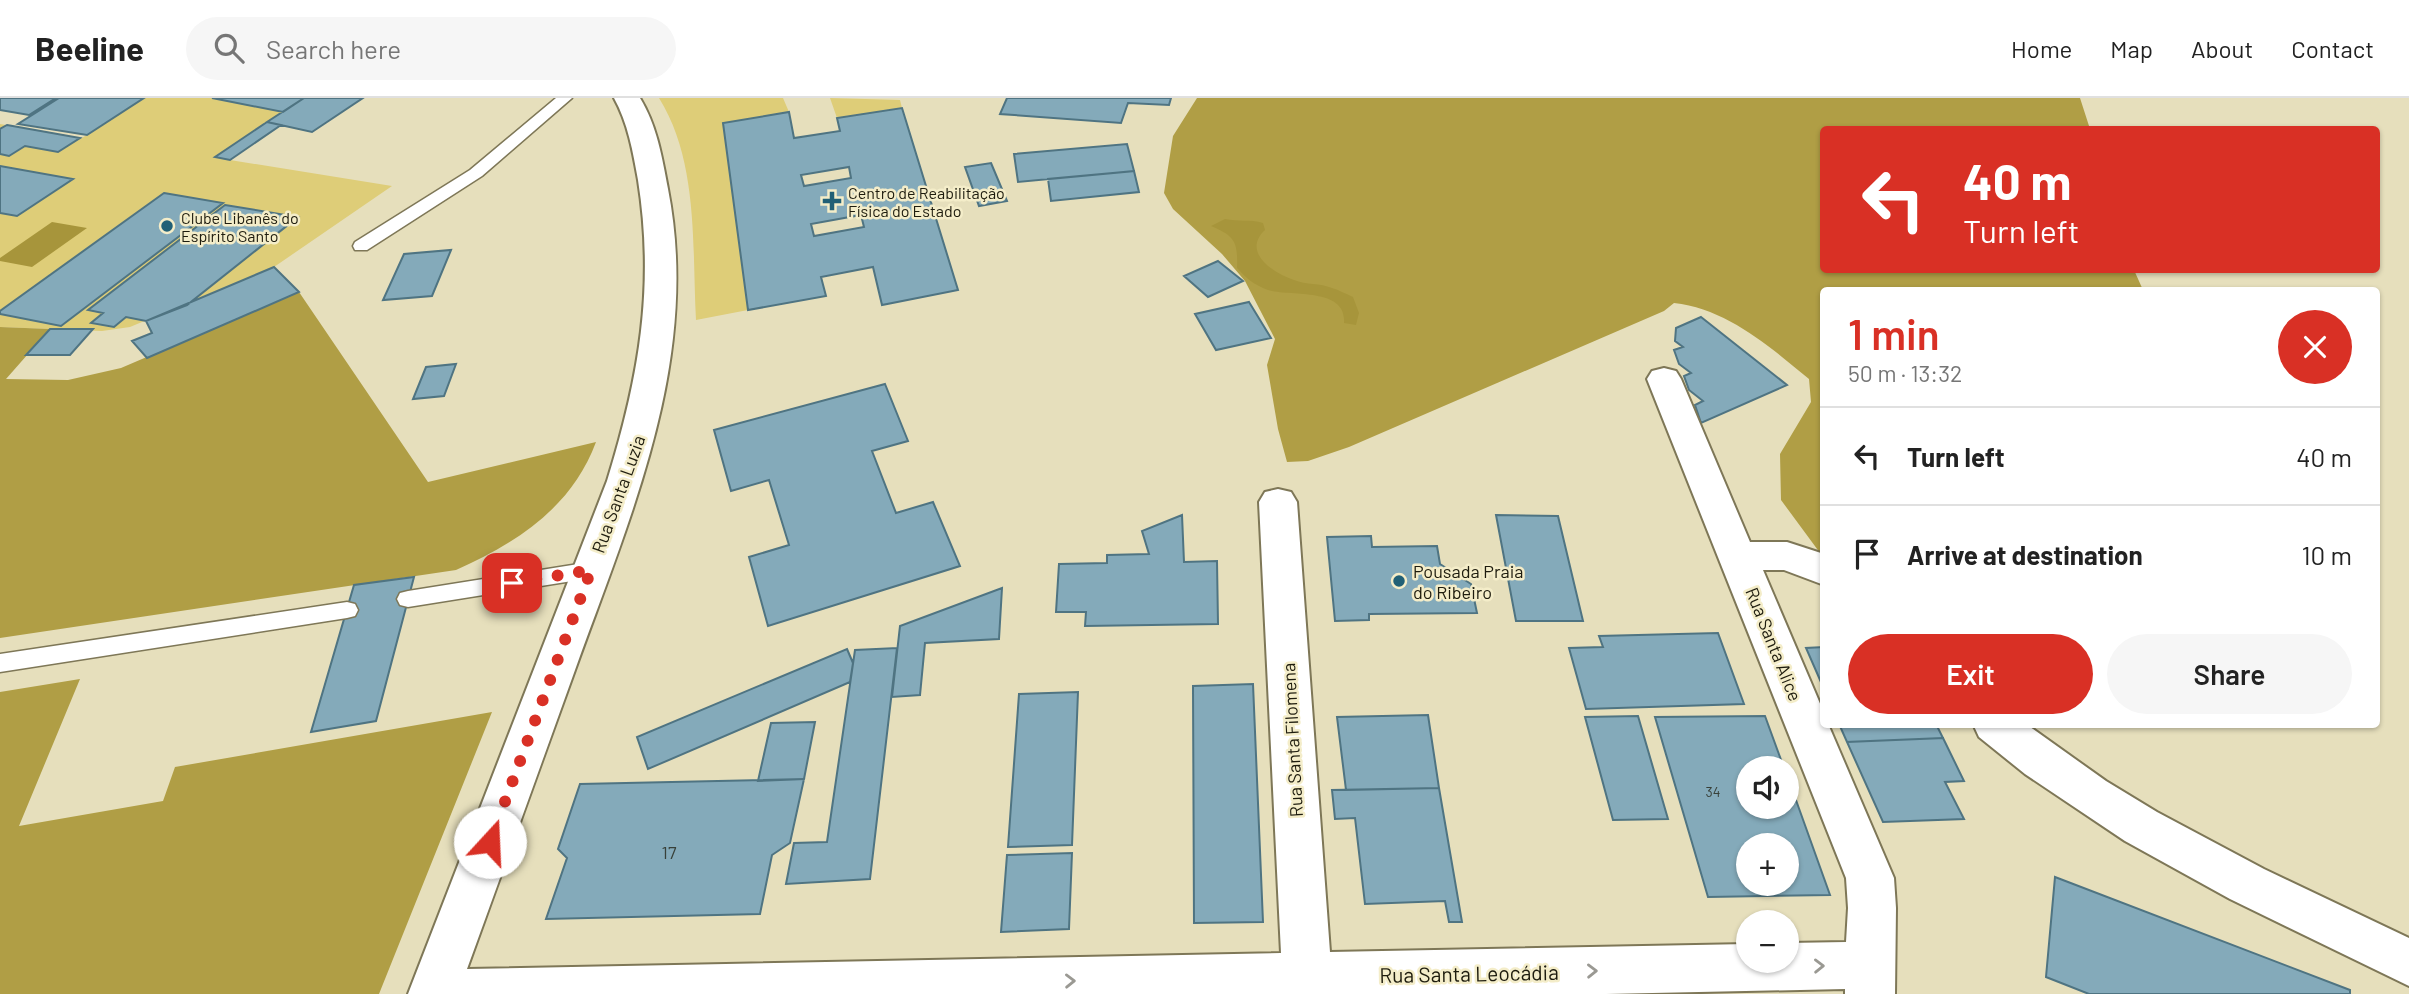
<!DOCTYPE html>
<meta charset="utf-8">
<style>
:root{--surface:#fff;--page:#f6f6f6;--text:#222;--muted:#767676;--line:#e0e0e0;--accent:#d93025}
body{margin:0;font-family:Barlow,sans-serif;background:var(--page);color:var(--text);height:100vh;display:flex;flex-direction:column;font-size:26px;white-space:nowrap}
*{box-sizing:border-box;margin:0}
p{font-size:23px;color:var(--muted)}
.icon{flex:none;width:38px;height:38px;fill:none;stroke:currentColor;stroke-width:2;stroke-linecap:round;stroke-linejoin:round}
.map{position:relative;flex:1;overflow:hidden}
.panel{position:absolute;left:1820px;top:189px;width:560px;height:441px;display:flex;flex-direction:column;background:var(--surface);border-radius:7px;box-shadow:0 2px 5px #0004}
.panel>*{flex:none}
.banner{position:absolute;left:1820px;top:28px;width:560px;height:147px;border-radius:7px;box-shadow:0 2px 5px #0004;background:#d93025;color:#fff;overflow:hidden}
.buttons{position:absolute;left:1736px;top:658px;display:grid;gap:14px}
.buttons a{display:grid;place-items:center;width:63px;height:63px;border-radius:50%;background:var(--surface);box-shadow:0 2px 5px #0004;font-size:35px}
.pin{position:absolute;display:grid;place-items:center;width:60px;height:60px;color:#fff;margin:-30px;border-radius:14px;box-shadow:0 4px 10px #0006}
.me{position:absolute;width:77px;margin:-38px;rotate:20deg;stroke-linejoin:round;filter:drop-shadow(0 0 5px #0008)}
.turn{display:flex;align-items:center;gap:24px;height:147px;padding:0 28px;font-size:32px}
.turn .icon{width:91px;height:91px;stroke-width:2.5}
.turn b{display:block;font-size:49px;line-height:60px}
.round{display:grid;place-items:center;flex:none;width:74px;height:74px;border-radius:37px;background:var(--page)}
.overview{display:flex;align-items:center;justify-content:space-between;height:119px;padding:0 28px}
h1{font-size:42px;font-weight:600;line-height:52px;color:var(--accent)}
.button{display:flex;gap:14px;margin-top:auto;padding:14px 28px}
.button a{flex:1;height:80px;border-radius:42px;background:var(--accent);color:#fff;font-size:28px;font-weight:600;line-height:80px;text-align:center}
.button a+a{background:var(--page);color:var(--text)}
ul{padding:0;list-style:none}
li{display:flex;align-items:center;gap:21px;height:98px;padding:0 28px;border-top:2px solid var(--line)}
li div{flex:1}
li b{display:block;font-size:26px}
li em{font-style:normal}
header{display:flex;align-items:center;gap:42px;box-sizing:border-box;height:98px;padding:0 35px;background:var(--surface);border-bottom:2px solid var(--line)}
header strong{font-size:33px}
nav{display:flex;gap:38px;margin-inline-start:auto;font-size:24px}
.search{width:490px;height:63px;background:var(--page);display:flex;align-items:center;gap:18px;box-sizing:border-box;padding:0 24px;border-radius:38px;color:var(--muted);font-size:26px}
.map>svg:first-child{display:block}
</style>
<header>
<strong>Beeline</strong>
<div class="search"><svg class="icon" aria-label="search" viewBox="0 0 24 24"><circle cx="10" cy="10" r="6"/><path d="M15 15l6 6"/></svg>Search here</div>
<nav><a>Home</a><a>Map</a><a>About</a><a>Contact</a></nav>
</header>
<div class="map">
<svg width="2409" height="896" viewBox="0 0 2409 896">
<rect width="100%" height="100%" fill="#e6dfbc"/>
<path fill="#decd78" d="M 144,0 L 212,0 L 283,14 L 230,62 L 392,88 L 274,169 L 130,229 L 102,233 L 0,229 L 0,26 L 82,40 Z
M 659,0 L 783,0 L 789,14 L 723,25 L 748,212 L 696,222 C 692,150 699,64 659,0 Z
M 830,0 L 900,2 L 902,10 L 837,20 Z"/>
<path fill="#b09e45" d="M 1197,0 L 2080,0 L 2090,31 L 1824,32 L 1824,172 L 2134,172 L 2143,192 L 1824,192 L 1823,459 L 1781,402 L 1780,356 L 1811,304 L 1809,281 C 1769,248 1727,211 1674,205 L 1664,213 L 1349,349 L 1308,363 L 1287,364 L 1278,331 L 1267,267 L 1275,241 L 1245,183 L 1222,156 L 1173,111 L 1164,95 L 1173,38 Z
M 299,194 L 428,384 L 596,344 C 572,409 517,445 456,472 L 0,540 L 0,229 L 50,231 L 6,281 L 68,282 L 121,270 Z
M 80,581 L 19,728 L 163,703 L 175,669 L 492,614 L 379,896 L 0,896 L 0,594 Z"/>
<path fill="#a7953b" d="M 1225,121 C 1238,124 1250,121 1263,125 L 1265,132 C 1241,154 1274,176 1294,182 C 1306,187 1320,185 1332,190 C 1339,192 1346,196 1353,199 L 1359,215 L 1356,227 L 1344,225 C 1347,189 1291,199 1268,192 C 1254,187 1246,180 1237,170 C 1238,144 1235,138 1211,128 Z
M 52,124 L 87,130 L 32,169 L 0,163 L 0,160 Z"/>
<path fill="#84aaba" stroke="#4f7482" stroke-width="2" fill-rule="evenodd" d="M 0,0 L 56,0 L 29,17 L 0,12 Z
M 59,0 L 144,0 L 87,37 L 18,26 Z
M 212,0 L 304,0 L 283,14 Z
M 304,0 L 363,0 L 312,34 L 267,24 Z
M 1007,0 L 1171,0 L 1169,7 L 1128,5 L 1121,25 L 1000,16 Z
M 902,10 L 958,192 L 882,207 L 873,169 L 821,179 L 826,198 L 748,212 L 723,25 L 789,14 L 794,40 L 840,33 L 837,20 ZM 849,69 L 851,80 L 804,88 L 801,77 ZM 861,117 L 864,129 L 814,138 L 811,126 Z
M 267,24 L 281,27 L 230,62 L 215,59 Z
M 7,27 L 80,40 L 58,54 L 25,48 L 9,58 L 0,56 L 0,31 Z
M 1127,46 L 1134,73 L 1018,84 L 1014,56 Z
M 991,65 L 1007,103 L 979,108 L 965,69 Z
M 0,68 L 73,81 L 17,118 L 0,115 Z
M 1134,73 L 1139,94 L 1051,103 L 1048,81 Z
M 164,95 L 223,105 L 61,228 L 0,216 L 0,213 Z
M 225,107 L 298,119 L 187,207 L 146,223 L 126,219 L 114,229 L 91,225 L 103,215 L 88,212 Z
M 451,152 L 432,198 L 383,202 L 404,156 Z
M 1218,163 L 1243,183 L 1208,199 L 1184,178 Z
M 274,169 L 299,194 L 147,260 L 132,243 L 152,235 L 146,223 Z
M 1249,204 L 1271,240 L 1216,252 L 1195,216 Z
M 1701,219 L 1787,287 L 1701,325 L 1695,307 L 1703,303 L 1689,292 L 1684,278 L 1691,275 L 1679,266 L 1674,252 L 1683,249 L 1675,243 L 1676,230 Z
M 50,231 L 93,231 L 70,257 L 26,257 Z
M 456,266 L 444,298 L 413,301 L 426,269 Z
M 885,286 L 908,343 L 872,353 L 896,415 L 933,404 L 960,468 L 768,528 L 749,459 L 789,447 L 769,382 L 731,393 L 714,332 Z
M 1182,417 L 1184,464 L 1217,463 L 1218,526 L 1085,528 L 1086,514 L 1056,514 L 1059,466 L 1107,465 L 1107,457 L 1149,456 L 1142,433 Z
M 1496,417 L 1558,418 L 1583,523 L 1516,523 Z
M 1371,438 L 1372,449 L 1437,448 L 1440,466 L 1471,486 L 1477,515 L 1369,516 L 1369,522 L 1335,523 L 1327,439 Z
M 414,479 L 376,623 L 311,634 L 354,487 Z
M 1002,490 L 999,541 L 925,545 L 920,597 L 892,599 L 900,528 Z
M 1718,535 L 1744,606 L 1586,611 L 1569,550 L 1603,549 L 1599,538 Z
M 1824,549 L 1824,591 L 1806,550 Z
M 897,550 L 870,781 L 786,786 L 794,745 L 827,744 L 855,552 Z
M 847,551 L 853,565 L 850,584 L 648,671 L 637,639 Z
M 1253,586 L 1263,824 L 1194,825 L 1193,588 Z
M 1078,594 L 1072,747 L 1008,749 L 1019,596 Z
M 1428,617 L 1439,690 L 1346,692 L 1337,619 Z
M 1638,618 L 1668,721 L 1613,722 L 1585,619 Z
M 1765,618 L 1784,670 L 1748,670 L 1748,709 L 1787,709 L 1787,677 L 1830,797 L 1708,799 L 1655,619 ZM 1748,747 L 1787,747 L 1787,786 L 1748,786 Z
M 815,624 L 804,681 L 758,683 L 771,625 Z
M 1839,626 L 1936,626 L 1943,640 L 1847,644 Z
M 1943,640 L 1964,683 L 1945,684 L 1964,721 L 1883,724 L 1847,644 Z
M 804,681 L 790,745 L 772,757 L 760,816 L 546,821 L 567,760 L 558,751 L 580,686 Z
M 1439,690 L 1462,824 L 1449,824 L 1445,803 L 1365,806 L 1355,720 L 1335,721 L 1332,692 Z
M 1072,755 L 1069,831 L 1001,834 L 1007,757 Z
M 2055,779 L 2350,892 L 2350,896 L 2089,896 L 2046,879 Z"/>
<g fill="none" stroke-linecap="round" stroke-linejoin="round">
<g stroke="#7e7757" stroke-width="3">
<path id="service" d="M 556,0 L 572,0 L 482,78 L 367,152 L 355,152 L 353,148 L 355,144 L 470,72 Z
M 591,464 L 599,466 L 602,472 L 599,478 L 591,480 L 408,509 L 400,507 L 397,501 L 400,495 L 408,493 Z
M 347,504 L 355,506 L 358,512 L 355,518 L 347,520 L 0,574 L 0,556 Z"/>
</g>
<g stroke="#7e7757" stroke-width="4">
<path id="minor" d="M 614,0 L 640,0 C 657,28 662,59 668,91 C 701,260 631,416 575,572 C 539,672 503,772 467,871 L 1281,855 L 1259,404 L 1265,394 L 1278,391 L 1291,394 L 1297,404 L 1330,854 L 1748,846 L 1748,863 L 1787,863 L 1787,845 L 1846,844 L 1848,810 L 1846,780 L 1647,281 L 1652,273 L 1664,270 L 1676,273 L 1681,281 L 1750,444 L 1787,444 L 1824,456 L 1824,487 L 1784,472 L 1763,472 L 1824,615 L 1824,626 L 1828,626 L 1894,780 L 1896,810 L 1895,896 L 1845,896 L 1845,891 L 1606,896 L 408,896 L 607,383 C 639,280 655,189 638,82 C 633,54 628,25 614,0 Z
M 1973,626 L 2026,626 L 2106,683 L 2157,714 L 2264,771 L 2409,840 L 2409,888 L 2230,801 L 2125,743 L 2025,676 L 1979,639 Z"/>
</g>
<use href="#service" fill="#fff" fill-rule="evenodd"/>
<use href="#minor" fill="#fff" fill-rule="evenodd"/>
</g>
<defs><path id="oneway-chevron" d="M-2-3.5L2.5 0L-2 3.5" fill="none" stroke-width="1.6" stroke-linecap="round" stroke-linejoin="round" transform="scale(1.75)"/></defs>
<g stroke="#9a9993">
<use href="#oneway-chevron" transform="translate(1819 868) rotate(-1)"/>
<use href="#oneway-chevron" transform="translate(1592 873) rotate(-1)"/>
<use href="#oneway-chevron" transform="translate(1070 883) rotate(-1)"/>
</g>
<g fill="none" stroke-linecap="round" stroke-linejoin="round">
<path stroke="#d93025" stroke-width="12" stroke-dasharray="0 21.6" d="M 490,744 L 591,472 L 512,485"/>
</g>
<g fill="#216076" stroke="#f4edc9" stroke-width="2.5">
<path d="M828.5 92.5h7v7h7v7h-7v7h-7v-7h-7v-7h7z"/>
<circle cx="167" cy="128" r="7"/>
<circle cx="1399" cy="483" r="7"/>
</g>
<g text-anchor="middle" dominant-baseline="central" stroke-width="5" stroke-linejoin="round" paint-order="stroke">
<g font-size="14" fill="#384039">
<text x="1713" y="693">34</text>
</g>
<g font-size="16" fill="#1e1c0e" stroke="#f4edc9" text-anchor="start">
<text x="848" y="94">Centro de Reabilitação<tspan x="848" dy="18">Física do Estado</tspan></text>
<text x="181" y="119">Clube Libanês do<tspan x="181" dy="18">Espírito Santo</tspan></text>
</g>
<g font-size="18" fill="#1e1c0e" stroke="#f4edc9">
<text transform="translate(618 396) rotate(-70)">Rua Santa Luzia</text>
<text transform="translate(1774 546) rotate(68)">Rua Santa Alice</text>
<text transform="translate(1292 642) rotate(-93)">Rua Santa Filomena</text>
</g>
<g font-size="18" fill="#1e1c0e" stroke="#f4edc9" text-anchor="start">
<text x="1413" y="473">Pousada Praia<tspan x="1413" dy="21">do Ribeiro</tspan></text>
</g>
<g font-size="18" fill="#384039">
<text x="669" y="754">17</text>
</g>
<g font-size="21" fill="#1e1c0e" stroke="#f4edc9">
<text transform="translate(1469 875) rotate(-1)">Rua Santa Leocádia</text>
</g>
</g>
</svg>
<div class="buttons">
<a><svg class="icon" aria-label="sound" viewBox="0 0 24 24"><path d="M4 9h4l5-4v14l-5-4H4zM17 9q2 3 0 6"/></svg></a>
<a>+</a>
<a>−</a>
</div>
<div class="pin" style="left:512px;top:485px;background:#d93025"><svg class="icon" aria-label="arrive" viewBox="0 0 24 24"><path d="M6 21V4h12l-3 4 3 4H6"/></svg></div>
<svg class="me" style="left:490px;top:744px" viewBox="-20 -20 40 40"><circle r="19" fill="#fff"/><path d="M0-13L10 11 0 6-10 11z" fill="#d93025"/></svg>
<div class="banner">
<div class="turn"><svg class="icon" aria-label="left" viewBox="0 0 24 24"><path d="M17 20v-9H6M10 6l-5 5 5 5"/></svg><div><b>40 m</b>Turn left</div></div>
</div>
<section class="panel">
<div class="overview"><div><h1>1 min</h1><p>50 m · 13:32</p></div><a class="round" style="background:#d93025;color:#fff"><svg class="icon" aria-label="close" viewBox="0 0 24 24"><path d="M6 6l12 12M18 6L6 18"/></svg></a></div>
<ul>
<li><svg class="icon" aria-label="left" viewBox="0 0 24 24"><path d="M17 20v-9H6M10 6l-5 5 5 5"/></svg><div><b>Turn left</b></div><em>40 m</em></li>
<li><svg class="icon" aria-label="arrive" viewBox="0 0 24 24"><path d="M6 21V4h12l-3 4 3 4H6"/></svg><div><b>Arrive at destination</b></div><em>10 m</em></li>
</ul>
<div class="button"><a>Exit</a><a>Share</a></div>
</section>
</div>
